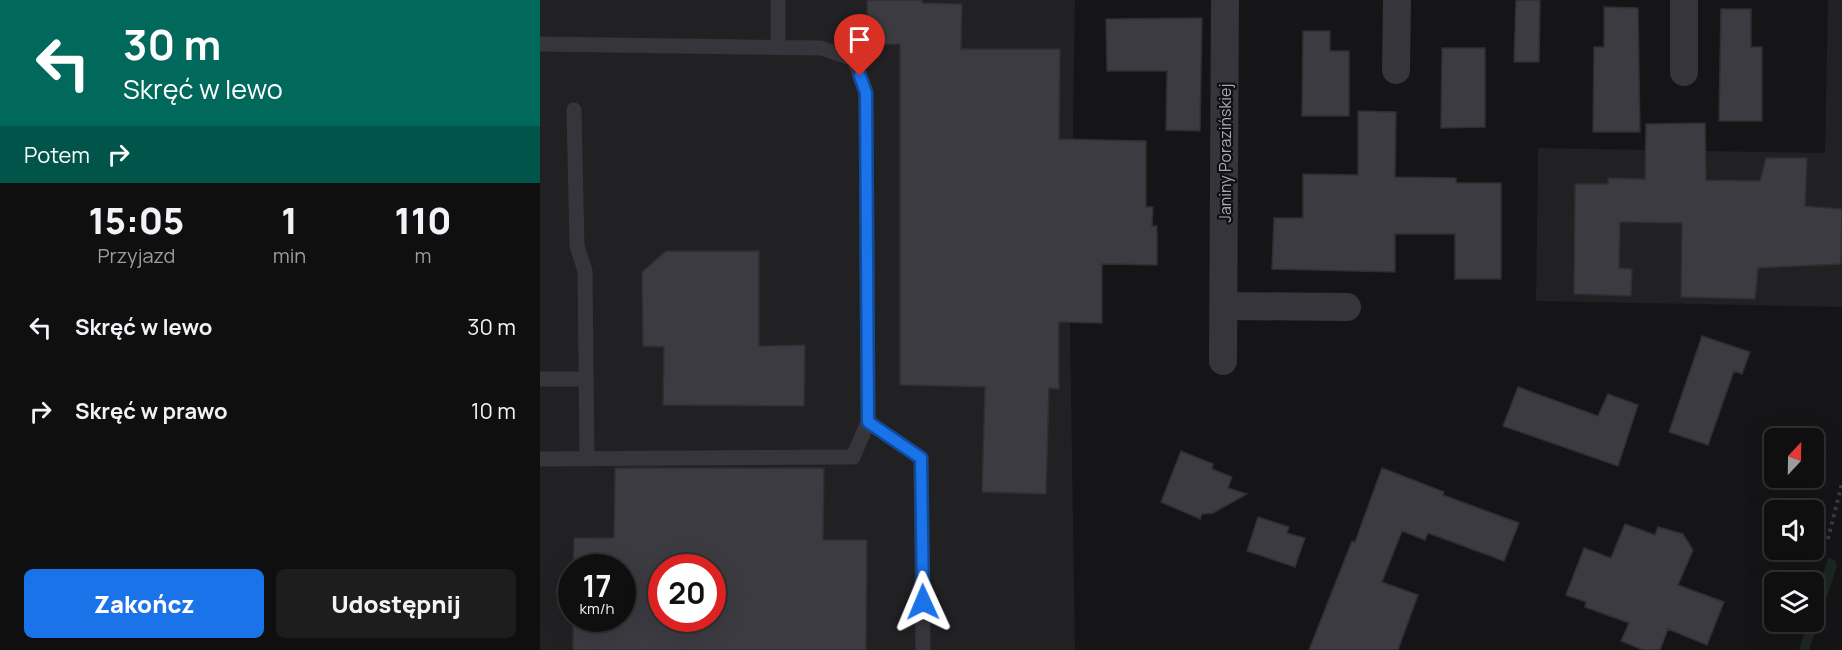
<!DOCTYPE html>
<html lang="pl">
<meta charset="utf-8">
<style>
:root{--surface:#100f10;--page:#1e1d1e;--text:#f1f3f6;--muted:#9c9c9f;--line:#302f30;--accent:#1a73e8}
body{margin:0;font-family:Manrope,sans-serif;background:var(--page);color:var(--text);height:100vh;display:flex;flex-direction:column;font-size:22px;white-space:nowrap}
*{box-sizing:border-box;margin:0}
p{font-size:20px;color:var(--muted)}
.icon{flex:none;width:33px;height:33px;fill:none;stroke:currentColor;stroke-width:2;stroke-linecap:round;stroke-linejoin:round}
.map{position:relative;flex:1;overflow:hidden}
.details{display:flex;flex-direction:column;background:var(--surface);width:540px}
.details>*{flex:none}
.banner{background:#00695c;color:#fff;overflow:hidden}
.needle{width:39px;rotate:22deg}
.buttons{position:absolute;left:1224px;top:428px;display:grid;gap:12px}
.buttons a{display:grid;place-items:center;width:60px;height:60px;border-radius:9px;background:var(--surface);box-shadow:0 6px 24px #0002,0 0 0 2px var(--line);font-size:30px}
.speed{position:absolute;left:18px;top:554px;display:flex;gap:12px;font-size:30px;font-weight:700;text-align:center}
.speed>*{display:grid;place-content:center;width:78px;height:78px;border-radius:50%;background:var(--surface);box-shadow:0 6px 24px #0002,0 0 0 2px var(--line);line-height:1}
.speed small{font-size:15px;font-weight:400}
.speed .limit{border:9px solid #d22;background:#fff;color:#111}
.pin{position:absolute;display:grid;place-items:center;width:51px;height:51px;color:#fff;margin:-62px -26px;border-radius:50% 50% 50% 0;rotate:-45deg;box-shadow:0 0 6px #0007}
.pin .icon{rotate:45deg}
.me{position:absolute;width:66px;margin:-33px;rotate:359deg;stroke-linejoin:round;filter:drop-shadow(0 0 4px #0008)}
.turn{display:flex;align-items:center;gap:21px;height:126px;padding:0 24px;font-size:27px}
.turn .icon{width:78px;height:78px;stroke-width:2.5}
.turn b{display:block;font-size:42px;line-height:51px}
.then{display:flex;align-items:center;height:57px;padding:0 24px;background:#0003;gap:12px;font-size:22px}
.eta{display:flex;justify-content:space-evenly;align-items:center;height:102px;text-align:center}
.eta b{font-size:36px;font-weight:800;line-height:42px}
.cta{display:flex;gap:12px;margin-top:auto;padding:12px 24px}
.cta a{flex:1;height:69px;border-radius:9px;background:var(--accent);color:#fff;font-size:24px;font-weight:800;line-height:69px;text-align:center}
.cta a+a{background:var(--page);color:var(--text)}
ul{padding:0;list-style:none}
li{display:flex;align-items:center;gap:18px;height:84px;padding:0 24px}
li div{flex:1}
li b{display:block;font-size:22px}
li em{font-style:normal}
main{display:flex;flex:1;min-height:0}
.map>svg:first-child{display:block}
</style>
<main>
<section class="details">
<div class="banner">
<div class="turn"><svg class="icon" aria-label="left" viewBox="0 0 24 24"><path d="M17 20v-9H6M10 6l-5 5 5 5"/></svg><div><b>30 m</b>Skręć w lewo</div></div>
<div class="then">Potem<svg class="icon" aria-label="right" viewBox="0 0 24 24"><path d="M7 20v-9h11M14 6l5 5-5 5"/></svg></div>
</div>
<div class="eta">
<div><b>15:05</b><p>Przyjazd</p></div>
<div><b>1</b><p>min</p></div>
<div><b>110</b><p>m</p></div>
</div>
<ul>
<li><svg class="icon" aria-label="left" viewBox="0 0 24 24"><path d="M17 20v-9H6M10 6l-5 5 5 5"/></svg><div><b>Skręć w lewo</b></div><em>30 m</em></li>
<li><svg class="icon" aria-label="right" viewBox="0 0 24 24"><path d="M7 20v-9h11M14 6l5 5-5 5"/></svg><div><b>Skręć w prawo</b></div><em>10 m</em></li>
</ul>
<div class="cta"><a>Zakończ</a><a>Udostępnij</a></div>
</section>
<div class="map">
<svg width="1302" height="650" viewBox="0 0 1302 650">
<rect width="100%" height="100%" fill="#151416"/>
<path fill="#212023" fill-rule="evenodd" d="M 0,0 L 535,0 L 530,324 L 535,650 L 0,650 ZM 32,567 L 82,567 L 82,618 L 32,618 ZM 122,567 L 172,567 L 172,618 L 122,618 Z
M 1288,0 L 1302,0 L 1302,307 L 996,301 L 998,148 L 1285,153 Z"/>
<path fill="#1e2621" d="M 1288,558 L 1295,560 L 1297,566 L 1269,650 L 1259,650 L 1268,621 L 1274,621 L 1274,605 Z"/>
<path fill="#3c3b41" stroke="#2f2e32" stroke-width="1.5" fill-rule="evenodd" d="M 327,0 L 382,0 L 382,3 L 422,4 L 421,49 L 520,49 L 519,139 L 606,141 L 606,207 L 613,207 L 612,226 L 617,226 L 617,265 L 562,264 L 562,323 L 519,322 L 519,389 L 509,388 L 506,494 L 442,492 L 445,387 L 360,385 L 360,44 L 327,45 Z
M 976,0 L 1000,0 L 999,62 L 974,62 Z
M 1064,7 L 1098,8 L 1100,132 L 1053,132 L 1054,47 L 1064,47 Z
M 1181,9 L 1211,9 L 1211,47 L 1222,47 L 1222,121 L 1179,121 Z
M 662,18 L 660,131 L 626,130 L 627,71 L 567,71 L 566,19 Z
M 763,31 L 790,31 L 790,51 L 809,51 L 809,116 L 762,116 Z
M 902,48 L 945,48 L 945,127 L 901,128 Z
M 818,111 L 856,112 L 855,177 L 916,178 L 916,183 L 961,183 L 961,279 L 915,279 L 915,234 L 855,234 L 855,272 L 732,269 L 734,218 L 763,218 L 763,174 L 818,175 Z
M 1165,123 L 1166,180 L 1220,181 L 1226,158 L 1267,158 L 1265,206 L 1302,209 L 1301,264 L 1218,268 L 1215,299 L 1141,297 L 1142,223 L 1080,222 L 1079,268 L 1092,269 L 1091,296 L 1034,294 L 1035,184 L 1068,184 L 1068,178 L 1105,179 L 1106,124 Z
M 126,251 L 219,251 L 219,346 L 265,345 L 264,406 L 123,405 L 124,347 L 103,346 L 102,272 Z
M 1162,336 L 1210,352 L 1202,374 L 1194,371 L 1168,445 L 1129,432 Z
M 978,387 L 1058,416 L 1068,394 L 1098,405 L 1078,466 L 963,426 Z
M 641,451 L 673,464 L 672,469 L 692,477 L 688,488 L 707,494 L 673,513 L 662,514 L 660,519 L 621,502 Z
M 75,468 L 284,468 L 283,540 L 327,540 L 326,650 L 33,650 L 33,618 L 82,618 L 82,567 L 33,567 L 34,538 L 74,538 ZM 122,567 L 172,567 L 172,618 L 122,618 Z
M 842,468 L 904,492 L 903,495 L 979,523 L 964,561 L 888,533 L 885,540 L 862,531 L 842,582 L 878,595 L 858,650 L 769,650 L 812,541 L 815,542 Z
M 718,517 L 749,527 L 747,533 L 765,538 L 755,567 L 707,551 Z
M 1085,524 L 1115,535 L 1118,527 L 1143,534 L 1153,550 L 1138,585 L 1184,602 L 1167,645 L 1128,629 L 1120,650 L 1103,650 L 1081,641 L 1089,623 L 1045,607 L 1046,602 L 1026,595 L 1044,548 L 1071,558 Z"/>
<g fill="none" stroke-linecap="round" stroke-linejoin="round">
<path stroke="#3b3b42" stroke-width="4" stroke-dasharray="3 4.5" stroke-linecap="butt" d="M 1288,539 L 1302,483"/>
<path stroke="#36353b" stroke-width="15" d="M 238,0 L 238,47
M 0,44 L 281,48 L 314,59 L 326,93 L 328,422 L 381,458 L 383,650
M 34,110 L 37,246 L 45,271 L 47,459
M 0,379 L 46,379
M 0,459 L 313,457 L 328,422"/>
<path stroke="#36353b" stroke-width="28" d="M 856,70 L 857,0
M 1144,72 L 1144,0
M 684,306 L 807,307
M 683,361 L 685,0"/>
</g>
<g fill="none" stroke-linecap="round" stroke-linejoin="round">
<g stroke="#114b97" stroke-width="15">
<path id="route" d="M 320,76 L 326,93 L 328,422 L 381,458 L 383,602"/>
</g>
<use href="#route" stroke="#1a73e8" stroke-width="10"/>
</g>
<g text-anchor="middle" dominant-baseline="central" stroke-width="4.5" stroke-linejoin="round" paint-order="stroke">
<g font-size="16" fill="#a6a7b7" stroke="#100f11">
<text transform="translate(685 153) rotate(-90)">Janiny Porazińskiej</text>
</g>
</g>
</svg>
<div class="buttons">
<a><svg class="needle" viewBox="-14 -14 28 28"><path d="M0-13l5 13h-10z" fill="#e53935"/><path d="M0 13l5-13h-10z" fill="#9c9c9f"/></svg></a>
<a><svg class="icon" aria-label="sound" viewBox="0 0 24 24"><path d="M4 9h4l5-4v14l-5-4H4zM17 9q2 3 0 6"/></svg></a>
<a><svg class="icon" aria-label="layers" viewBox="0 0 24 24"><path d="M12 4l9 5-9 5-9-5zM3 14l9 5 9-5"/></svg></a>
</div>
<div class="speed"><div>17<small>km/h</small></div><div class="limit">20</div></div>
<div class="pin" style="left:320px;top:76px;background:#d93025"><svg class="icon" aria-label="arrive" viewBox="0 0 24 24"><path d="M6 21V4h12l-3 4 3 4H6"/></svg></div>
<svg class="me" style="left:383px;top:602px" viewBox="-20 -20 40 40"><path d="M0-17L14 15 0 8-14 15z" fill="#1a73e8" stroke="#fff" stroke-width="4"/></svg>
</div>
</main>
